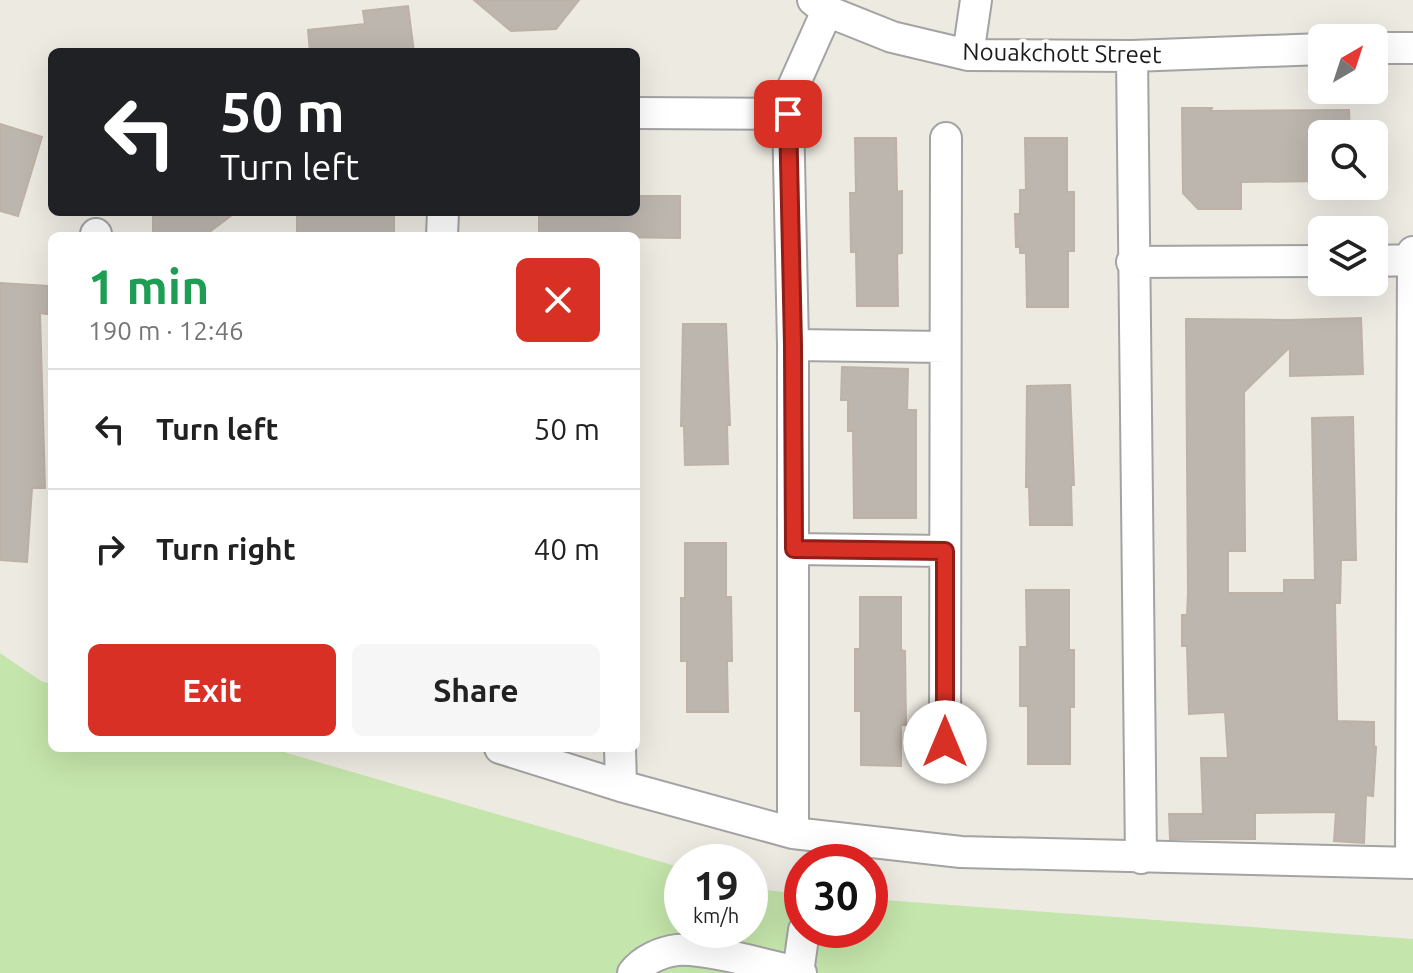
<!DOCTYPE html>
<meta charset="utf-8">
<style>
:root{--surface:#fff;--page:#f6f6f6;--text:#222;--muted:#767676;--line:#e0e0e0;--accent:#d93025}
body{margin:0;font-family:Ubuntu,sans-serif;background:var(--page);color:var(--text);height:100vh;display:flex;flex-direction:column;font-size:30px;white-space:nowrap}
*{box-sizing:border-box;margin:0}
p{font-size:26px;color:var(--muted)}
.icon{flex:none;width:44px;height:44px;fill:none;stroke:currentColor;stroke-width:2;stroke-linecap:round;stroke-linejoin:round}
.map{position:relative;flex:1;overflow:hidden}
.sheet{position:absolute;left:48px;top:232px;width:592px;height:520px;display:flex;flex-direction:column;background:var(--surface);border-radius:12px;box-shadow:0 8px 32px #0002}
.sheet>*{flex:none}
.top-card{position:absolute;left:48px;top:48px;width:592px;height:168px;border-radius:12px;box-shadow:0 8px 32px #0002;background:#202124;color:#fff;overflow:hidden}
.needle{width:52px;rotate:39deg}
.controls{position:absolute;left:1308px;top:24px;display:grid;gap:16px}
.controls a{display:grid;place-items:center;width:80px;height:80px;border-radius:12px;background:var(--surface);box-shadow:0 8px 32px #0002;font-size:40px}
.speed{position:absolute;left:664px;top:844px;display:flex;gap:16px;font-size:40px;font-weight:700;text-align:center}
.speed>*{display:grid;place-content:center;width:104px;height:104px;border-radius:50%;background:var(--surface);box-shadow:0 8px 32px #0002;line-height:1}
.speed small{font-size:20px;font-weight:400}
.speed .limit{border:12px solid #d22;background:#fff;color:#111}
.pin{position:absolute;display:grid;place-items:center;width:68px;height:68px;color:#fff;margin:-34px;border-radius:16px;box-shadow:0 4px 12px #0006}
.me{position:absolute;width:88px;margin:-44px;rotate:0deg;stroke-linejoin:round;filter:drop-shadow(0 0 6px #0008)}
.turn{display:flex;align-items:center;gap:28px;height:168px;padding:0 40px;font-size:36px}
.turn .icon{width:104px;height:104px;stroke-width:2.5}
.turn b{display:block;font-size:56px;line-height:68px}
.round{display:grid;place-items:center;flex:none;width:84px;height:84px;border-radius:12px;background:var(--page)}
.summary{display:flex;align-items:center;justify-content:space-between;height:136px;padding:0 40px}
h1{font-size:48px;font-weight:700;line-height:60px;color:#1e9e55}
.action{display:flex;gap:16px;margin-top:auto;padding:16px 40px}
.action a{flex:1;height:92px;border-radius:12px;background:var(--accent);color:#fff;font-size:32px;font-weight:700;line-height:92px;text-align:center}
.action a+a{background:var(--page);color:var(--text)}
ul{padding:0;list-style:none}
li{display:flex;align-items:center;gap:24px;height:120px;padding:0 40px;border-top:2px solid var(--line)}
li div{flex:1}
li b{display:block;font-size:30px}
li em{font-style:normal}
.map>svg:first-child{display:block}
</style>
<div class="map">
<svg width="1413" height="973" viewBox="0 0 1413 973">
<rect width="100%" height="100%" fill="#edeae2"/>
<path fill="#c4e5ab" d="M 0,653 L 41,681 L 52,684 L 52,748 L 270,748 L 682,868 L 682,930 L 750,930 L 750,888 L 802,894 L 802,930 L 870,930 L 870,899 L 1413,939 L 1413,973 L 0,973 Z"/>
<path fill="#bdb6af" stroke="#beb2a6" stroke-width="2" d="M 474,0 L 579,0 L 556,29 L 511,31 Z
M 408,6 L 414,52 L 310,52 L 308,30 L 365,24 L 363,11 Z
M 1182,108 L 1212,108 L 1211,111 L 1349,110 L 1350,134 L 1322,134 L 1322,181 L 1241,182 L 1241,209 L 1198,209 L 1183,193 Z
M 0,124 L 42,137 L 18,216 L 0,211 Z
M 855,138 L 896,138 L 897,192 L 902,191 L 902,253 L 897,254 L 898,306 L 857,306 L 856,252 L 851,252 L 850,193 L 856,193 Z
M 1025,138 L 1067,138 L 1067,192 L 1074,192 L 1074,251 L 1068,251 L 1068,307 L 1027,307 L 1026,253 L 1020,253 L 1020,247 L 1016,247 L 1015,214 L 1020,214 L 1020,190 L 1026,190 Z
M 636,196 L 680,196 L 680,238 L 539,236 L 539,212 L 636,212 Z
M 153,212 L 236,212 L 204,236 L 153,236 Z
M 297,212 L 394,212 L 394,236 L 297,236 Z
M 0,283 L 48,286 L 47,314 L 40,313 L 45,488 L 32,488 L 27,562 L 0,560 Z
M 1361,318 L 1363,374 L 1290,376 L 1290,347 L 1244,392 L 1245,551 L 1228,551 L 1228,593 L 1284,593 L 1284,580 L 1315,580 L 1312,418 L 1353,417 L 1356,560 L 1341,560 L 1340,603 L 1335,603 L 1337,721 L 1374,722 L 1374,746 L 1376,747 L 1373,796 L 1366,795 L 1364,843 L 1334,841 L 1336,812 L 1255,813 L 1255,839 L 1170,839 L 1169,814 L 1203,814 L 1201,758 L 1228,758 L 1225,712 L 1189,714 L 1187,646 L 1182,646 L 1182,615 L 1187,615 L 1188,593 L 1186,319 L 1289,320 Z
M 683,324 L 726,324 L 730,425 L 727,425 L 728,464 L 685,465 L 684,426 L 681,426 Z
M 842,367 L 908,369 L 907,410 L 916,410 L 916,518 L 854,518 L 853,431 L 848,431 L 848,400 L 841,400 Z
M 1070,385 L 1074,485 L 1071,485 L 1072,525 L 1030,525 L 1029,487 L 1026,487 L 1027,386 Z
M 685,543 L 726,543 L 726,597 L 731,597 L 732,661 L 727,661 L 728,712 L 687,712 L 687,661 L 681,661 L 681,598 L 685,598 Z
M 1026,590 L 1069,590 L 1069,650 L 1074,650 L 1074,707 L 1070,707 L 1070,764 L 1028,764 L 1028,706 L 1020,706 L 1020,647 L 1027,647 Z
M 860,597 L 901,597 L 901,650 L 905,651 L 906,725 L 901,725 L 901,766 L 861,765 L 861,711 L 855,711 L 855,649 L 860,649 Z"/>
<g fill="none" stroke-linecap="round" stroke-linejoin="round">
<g stroke="#a3a3a3" stroke-width="34">
<path id="street" d="M 813,0 L 827,11 L 892,37 L 968,55 L 1132,56 L 1322,49
M 1374,48 L 1413,48
M 968,55 L 976,0
M 1132,56 L 1141,858
M 636,113 L 788,114
M 96,234 L 96,236
M 442,236 L 443,212
M 1374,261 L 1413,260
M 1132,262 L 1322,261
M 793,345 L 945,347
M 794,549 L 945,551
M 945,742 L 946,138
M 500,748 L 621,786 L 793,833 L 961,852 L 1413,863
M 620,748 L 621,786
M 793,833 L 793,345 L 788,114 L 793,87 L 827,11
M 1411,863 L 1413,252
M 633,973 C 643,960 661,952 677,950 C 707,948 769,966 801,973
M 798,973 L 804,930"/>
</g>
<use href="#street" stroke="#fff" stroke-width="30"/>
</g>
<g fill="none" stroke-linecap="round" stroke-linejoin="round">
<g stroke="#8d1f18" stroke-width="20">
<path id="route" d="M 788,114 L 793,345 L 794,549 L 945,551 L 945,742"/>
</g>
<use href="#route" stroke="#d93025" stroke-width="14"/>
</g>
<g text-anchor="middle" dominant-baseline="central" stroke-width="7" stroke-linejoin="round" paint-order="stroke">
<g font-size="24" fill="#1c1c1c" stroke="#fff">
<text transform="translate(1062 53) rotate(1)">Nouakchott Street</text>
</g>
</g>
</svg>
<div class="controls">
<a><svg class="needle" viewBox="-14 -14 28 28"><path d="M0-13l5 13h-10z" fill="#e53935"/><path d="M0 13l5-13h-10z" fill="#767676"/></svg></a>
<a><svg class="icon" aria-label="search" viewBox="0 0 24 24"><circle cx="10" cy="10" r="6"/><path d="M15 15l6 6"/></svg></a>
<a><svg class="icon" aria-label="layers" viewBox="0 0 24 24"><path d="M12 4l9 5-9 5-9-5zM3 14l9 5 9-5"/></svg></a>
</div>
<div class="speed"><div>19<small>km/h</small></div><div class="limit">30</div></div>
<div class="pin" style="left:788px;top:114px;background:#d93025"><svg class="icon" aria-label="arrive" viewBox="0 0 24 24"><path d="M6 21V4h12l-3 4 3 4H6"/></svg></div>
<svg class="me" style="left:945px;top:742px" viewBox="-20 -20 40 40"><circle r="19" fill="#fff"/><path d="M0-13L10 11 0 6-10 11z" fill="#d93025"/></svg>
<div class="top-card">
<div class="turn"><svg class="icon" aria-label="left" viewBox="0 0 24 24"><path d="M17 20v-9H6M10 6l-5 5 5 5"/></svg><div><b>50 m</b>Turn left</div></div>
</div>
<section class="sheet">
<div class="summary"><div><h1>1 min</h1><p>190 m · 12:46</p></div><a class="round" style="background:#d93025;color:#fff"><svg class="icon" aria-label="close" viewBox="0 0 24 24"><path d="M6 6l12 12M18 6L6 18"/></svg></a></div>
<ul>
<li><svg class="icon" aria-label="left" viewBox="0 0 24 24"><path d="M17 20v-9H6M10 6l-5 5 5 5"/></svg><div><b>Turn left</b></div><em>50 m</em></li>
<li><svg class="icon" aria-label="right" viewBox="0 0 24 24"><path d="M7 20v-9h11M14 6l5 5-5 5"/></svg><div><b>Turn right</b></div><em>40 m</em></li>
</ul>
<div class="action"><a>Exit</a><a>Share</a></div>
</section>
</div>
